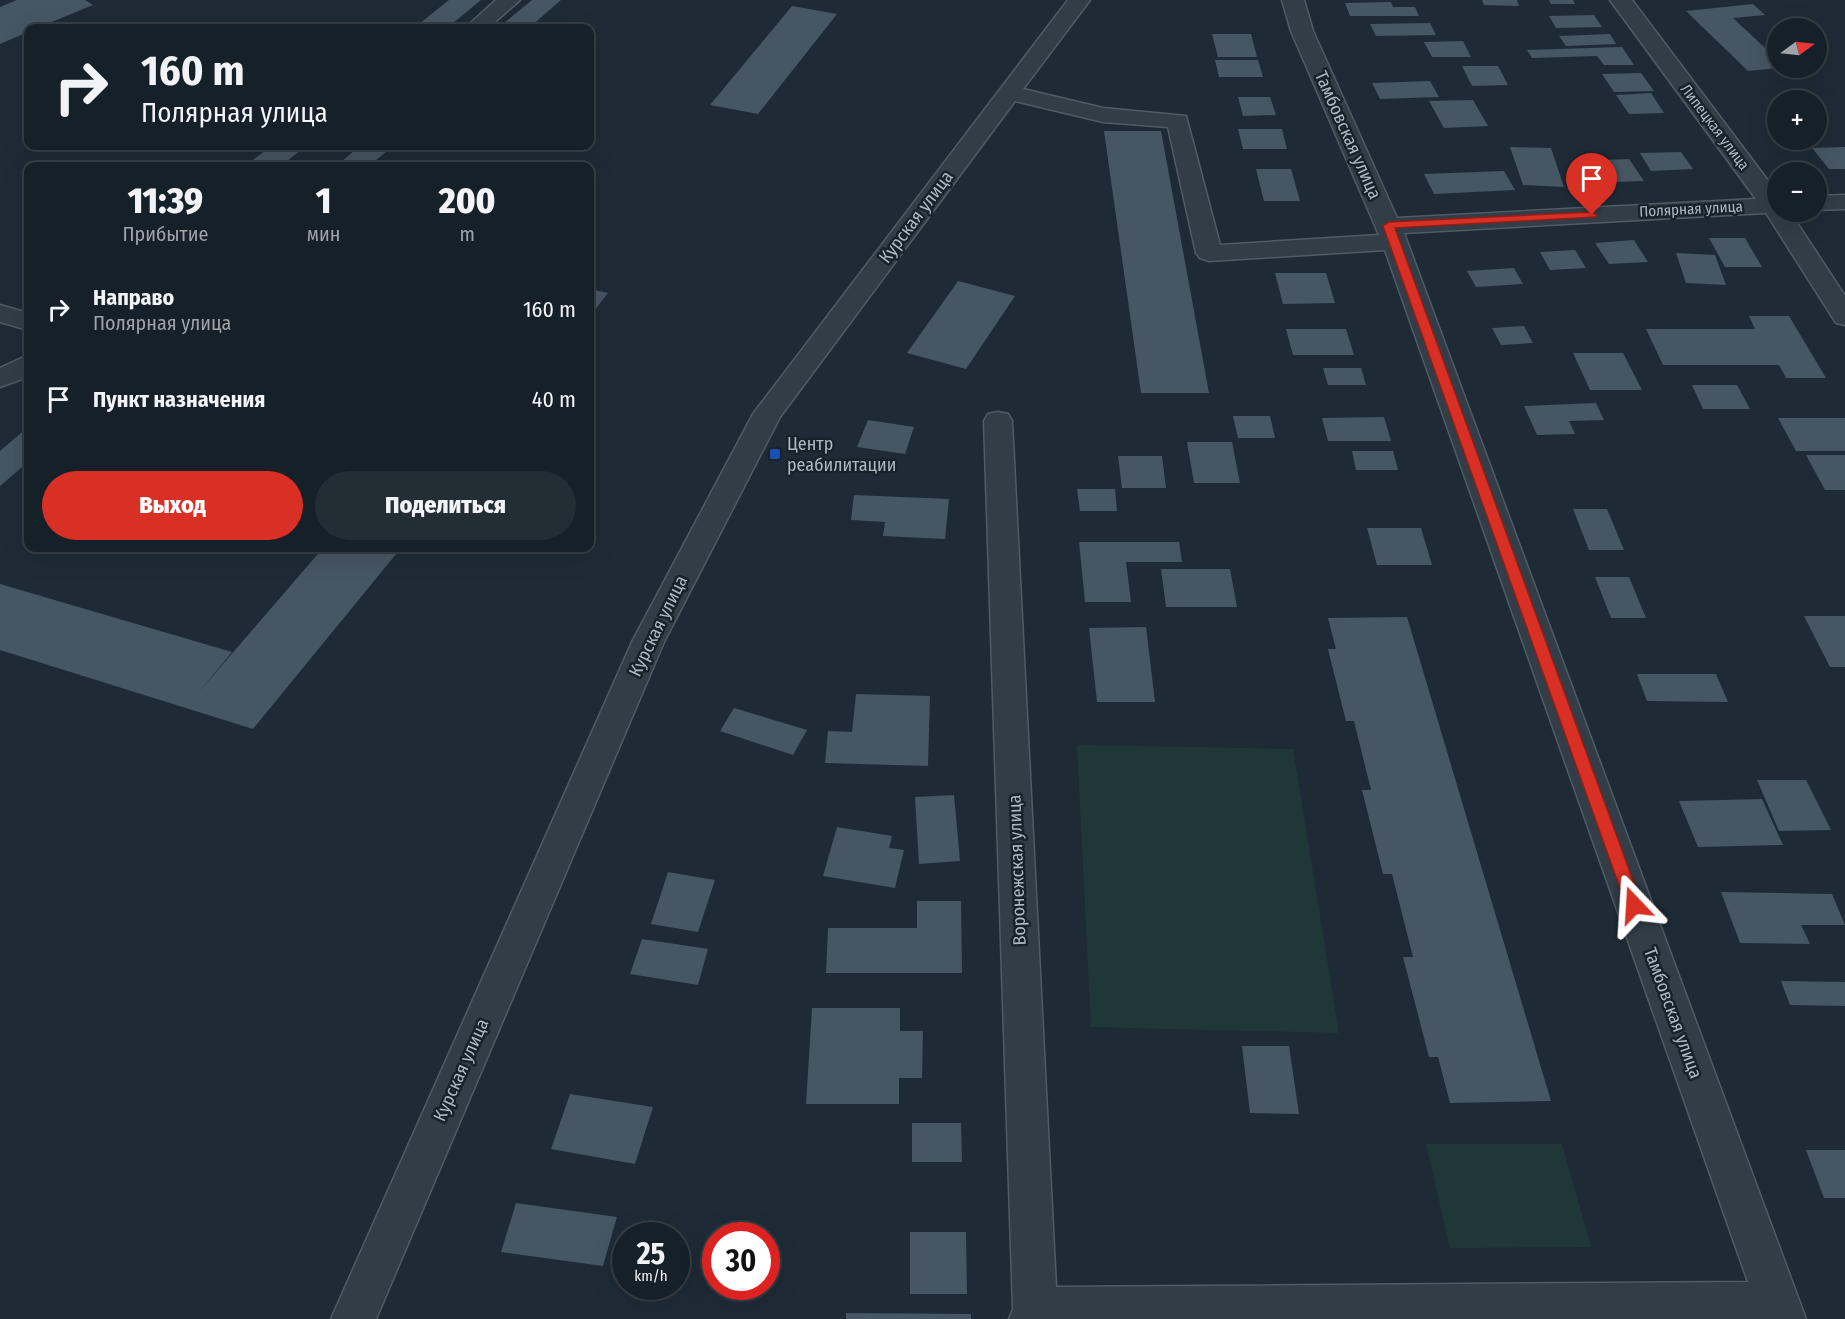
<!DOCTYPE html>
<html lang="ru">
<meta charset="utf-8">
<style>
:root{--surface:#162028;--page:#232d34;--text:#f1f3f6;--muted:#9ea3a8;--line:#353e45;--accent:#d93025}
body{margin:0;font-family:"Fira Sans Condensed",sans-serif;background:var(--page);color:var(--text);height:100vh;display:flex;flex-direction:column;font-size:22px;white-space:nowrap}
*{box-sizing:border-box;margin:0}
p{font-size:20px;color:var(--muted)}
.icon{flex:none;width:33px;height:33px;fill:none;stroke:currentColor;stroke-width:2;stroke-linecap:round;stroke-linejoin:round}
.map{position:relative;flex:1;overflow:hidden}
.drawer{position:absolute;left:24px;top:162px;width:570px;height:390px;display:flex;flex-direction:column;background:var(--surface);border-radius:12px;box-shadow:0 6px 24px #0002,0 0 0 2px var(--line)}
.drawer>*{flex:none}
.hud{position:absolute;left:24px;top:24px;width:570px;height:126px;border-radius:12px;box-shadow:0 6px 24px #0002,0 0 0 2px var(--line);background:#162028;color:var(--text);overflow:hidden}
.needle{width:39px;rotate:75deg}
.buttons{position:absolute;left:1767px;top:18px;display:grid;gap:12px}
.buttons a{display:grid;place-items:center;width:60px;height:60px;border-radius:50%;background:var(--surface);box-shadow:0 6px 24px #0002,0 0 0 2px var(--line);font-size:30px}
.speed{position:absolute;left:612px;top:1222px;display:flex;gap:12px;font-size:30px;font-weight:700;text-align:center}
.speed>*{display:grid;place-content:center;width:78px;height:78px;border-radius:50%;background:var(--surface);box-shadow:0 6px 24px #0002,0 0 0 2px var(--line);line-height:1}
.speed small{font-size:15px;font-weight:400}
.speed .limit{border:9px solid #d22;background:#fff;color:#111}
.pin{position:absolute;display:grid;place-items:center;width:51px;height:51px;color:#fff;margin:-62px -26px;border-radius:50% 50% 50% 0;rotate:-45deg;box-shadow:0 0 6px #0007}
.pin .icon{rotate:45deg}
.me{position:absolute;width:66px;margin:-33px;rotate:340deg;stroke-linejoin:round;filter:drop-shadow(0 0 4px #0008)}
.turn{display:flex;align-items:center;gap:21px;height:126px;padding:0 18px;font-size:27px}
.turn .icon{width:78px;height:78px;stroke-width:2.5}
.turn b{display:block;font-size:42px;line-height:51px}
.eta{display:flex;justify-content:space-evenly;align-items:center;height:102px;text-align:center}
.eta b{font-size:36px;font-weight:800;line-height:42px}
.action{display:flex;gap:12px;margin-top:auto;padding:12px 18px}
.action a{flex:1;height:69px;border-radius:36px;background:var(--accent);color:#fff;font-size:24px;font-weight:800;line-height:69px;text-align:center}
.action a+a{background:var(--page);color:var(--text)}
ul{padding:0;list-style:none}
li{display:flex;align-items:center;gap:18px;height:90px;padding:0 18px}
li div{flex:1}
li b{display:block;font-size:22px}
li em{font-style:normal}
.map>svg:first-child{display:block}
</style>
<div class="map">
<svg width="1845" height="1319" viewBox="0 0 1845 1319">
<rect width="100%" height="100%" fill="#1e2b36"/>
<path fill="#203737" d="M 1077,745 L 1293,749 L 1339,1033 L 1091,1027 Z
M 1426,1144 L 1562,1144 L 1591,1247 L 1450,1248 Z"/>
<path fill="#465662" d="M 17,0 L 85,0 L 93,5 L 37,28 L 28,28 L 28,32 L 0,44 L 0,7 Z
M 449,0 L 481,0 L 447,28 L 414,28 Z
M 532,0 L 561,0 L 529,28 L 498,28 Z
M 1482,0 L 1517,0 L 1519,6 L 1484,5 Z
M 1549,0 L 1573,0 L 1575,4 L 1551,4 Z
M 1391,2 L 1393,7 L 1415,7 L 1419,16 L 1350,16 L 1345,3 Z
M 1753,4 L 1765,15 L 1733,18 L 1778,60 L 1778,68 L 1748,71 L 1686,11 Z
M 792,6 L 837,14 L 758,114 L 710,105 Z
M 1594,15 L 1602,27 L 1556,28 L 1549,16 Z
M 1430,23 L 1436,35 L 1376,36 L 1370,24 Z
M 1212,34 L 1251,34 L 1257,57 L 1218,57 Z
M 1610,34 L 1616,44 L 1566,46 L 1559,36 Z
M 1463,41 L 1471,57 L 1432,57 L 1424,42 Z
M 1622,47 L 1634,65 L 1604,65 L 1597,56 L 1532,58 L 1527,50 Z
M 1215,60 L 1258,60 L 1263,77 L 1219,77 Z
M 1462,66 L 1498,66 L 1508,85 L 1472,86 Z
M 1641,73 L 1654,91 L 1614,92 L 1602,74 Z
M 1430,81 L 1439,97 L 1380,99 L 1372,83 Z
M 1651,93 L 1664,113 L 1629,114 L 1616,95 Z
M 1238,97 L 1270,97 L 1276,115 L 1243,116 Z
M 1473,100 L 1488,126 L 1444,128 L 1429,101 Z
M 1238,129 L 1282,129 L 1287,149 L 1243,149 Z
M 1104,131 L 1161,131 L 1209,393 L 1141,393 Z
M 271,146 L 306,146 L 281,166 L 249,163 Z
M 360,146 L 393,146 L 369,166 L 336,166 Z
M 1510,147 L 1551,148 L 1564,187 L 1523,185 Z
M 1845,147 L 1845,169 L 1829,169 L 1812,148 Z
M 1681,152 L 1693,169 L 1651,171 L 1640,153 Z
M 1629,159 L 1644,181 L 1614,182 L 1601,160 Z
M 1256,169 L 1291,169 L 1300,201 L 1264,201 Z
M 1504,171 L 1515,190 L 1434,194 L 1424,174 Z
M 1709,238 L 1745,238 L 1762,267 L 1725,267 Z
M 1634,240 L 1648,262 L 1609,264 L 1595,243 Z
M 1575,250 L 1586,268 L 1550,270 L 1540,252 Z
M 1676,253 L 1715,255 L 1726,285 L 1686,283 Z
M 1514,268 L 1523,284 L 1476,287 L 1467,271 Z
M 1275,273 L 1326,273 L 1335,303 L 1283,304 Z
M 958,281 L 1015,296 L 966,369 L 907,353 Z
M 590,289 L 608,293 L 590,316 Z
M 1749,316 L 1789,316 L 1826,378 L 1786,378 L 1779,365 L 1663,365 L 1646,329 L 1755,329 Z
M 1524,326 L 1533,343 L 1501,345 L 1492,328 Z
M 1286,329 L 1346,329 L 1354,355 L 1293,355 Z
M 1573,353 L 1623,353 L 1642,390 L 1590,390 Z
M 1323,368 L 1361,368 L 1366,385 L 1328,385 Z
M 1692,385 L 1737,385 L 1750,409 L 1703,409 Z
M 1596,403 L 1604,420 L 1569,421 L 1575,434 L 1537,435 L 1524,406 Z
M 1233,416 L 1270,416 L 1275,438 L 1238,438 Z
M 1384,417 L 1391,441 L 1328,441 L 1322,418 Z
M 1778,418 L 1845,418 L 1845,451 L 1796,451 Z
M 868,420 L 914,427 L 905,454 L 857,447 Z
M 28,427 L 28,462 L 0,486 L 0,451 Z
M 1187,442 L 1232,442 L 1240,483 L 1194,483 Z
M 1352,451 L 1393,451 L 1398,470 L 1356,470 Z
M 1806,455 L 1845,455 L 1845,490 L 1825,490 Z
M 1118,456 L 1162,456 L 1166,488 L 1122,488 Z
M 1077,489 L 1115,489 L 1117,511 L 1080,511 Z
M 854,495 L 949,499 L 945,539 L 883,536 L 885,522 L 851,520 Z
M 1573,509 L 1607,509 L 1624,550 L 1589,550 Z
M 1367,528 L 1421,528 L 1432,565 L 1377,565 Z
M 1079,542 L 1179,542 L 1182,562 L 1126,562 L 1131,602 L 1085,602 Z
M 323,548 L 401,548 L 253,729 L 0,650 L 0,584 L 232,652 L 198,693 Z
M 1161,569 L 1230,569 L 1237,607 L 1166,607 Z
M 1595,577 L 1629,577 L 1646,618 L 1611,618 Z
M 1804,616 L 1845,616 L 1845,667 L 1830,667 Z
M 1407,617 L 1551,1101 L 1450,1103 L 1438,1057 L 1429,1057 L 1403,957 L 1413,957 L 1392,874 L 1383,874 L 1362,790 L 1371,790 L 1354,721 L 1346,721 L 1328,649 L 1336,649 L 1328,618 Z
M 1146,627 L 1155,702 L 1097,702 L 1089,628 Z
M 1637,674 L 1716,674 L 1728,702 L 1647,701 Z
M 856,694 L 930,696 L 928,766 L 825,763 L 828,731 L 852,732 Z
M 734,708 L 807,730 L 793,755 L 720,731 Z
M 1757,780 L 1806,780 L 1831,830 L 1779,831 Z
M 954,795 L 960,861 L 919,864 L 915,797 Z
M 1762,799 L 1783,845 L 1698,847 L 1679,801 Z
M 837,827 L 892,836 L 889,848 L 904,850 L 895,888 L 823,876 Z
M 668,872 L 715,880 L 698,932 L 651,924 Z
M 1721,892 L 1832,894 L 1845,925 L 1801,925 L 1810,944 L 1740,943 Z
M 917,901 L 961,901 L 962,973 L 826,973 L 828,928 L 917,928 Z
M 642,939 L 708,949 L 698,985 L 630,974 Z
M 1781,981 L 1845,982 L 1845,1006 L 1790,1005 Z
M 812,1008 L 900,1008 L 900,1031 L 923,1031 L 922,1078 L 899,1078 L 899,1104 L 806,1104 Z
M 1242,1046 L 1289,1046 L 1299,1114 L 1250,1113 Z
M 570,1094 L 653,1107 L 635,1164 L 551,1149 Z
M 912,1123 L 961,1123 L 962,1162 L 912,1162 Z
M 1806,1150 L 1845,1150 L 1845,1198 L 1824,1198 Z
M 516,1203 L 617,1217 L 603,1266 L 501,1252 Z
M 910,1232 L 966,1232 L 967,1294 L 910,1294 Z
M 846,1313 L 971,1314 L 971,1319 L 846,1319 Z"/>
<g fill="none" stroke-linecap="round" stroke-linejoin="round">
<g stroke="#4f5b65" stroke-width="3">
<path id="minor" d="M 496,0 L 520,0 L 488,28 L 465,28 Z
M 1068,0 L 1090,0 L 1023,89 L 1103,108 L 1186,116 L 1220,245 L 1379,235 L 1291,31 L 1282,0 L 1304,0 L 1313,31 L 1397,218 L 1756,199 L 1610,0 L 1632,0 L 1778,194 L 1778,212 L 1790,212 L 1845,296 L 1845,325 L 1836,323 L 1766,213 L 1404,233 L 1806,1319 L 1009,1319 L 1013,1309 L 984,421 L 988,414 L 998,412 L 1008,414 L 1012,421 L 1056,1287 L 1748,1282 L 1385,250 L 1209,261 L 1200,258 L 1196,253 L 1168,127 L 1103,122 L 1015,101 L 780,417 L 664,642 L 376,1319 L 331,1319 L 632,642 L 753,414 Z
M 1845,195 L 1845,209 L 1816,210 L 1816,196 Z
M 0,305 L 28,313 L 28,330 L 0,322 Z
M 28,355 L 28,377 L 0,387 L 0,368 Z"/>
</g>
<use href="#minor" fill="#323d47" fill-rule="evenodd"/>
</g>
<path fill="#d93025" stroke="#8d1f18" stroke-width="1.5" d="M 1592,212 L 1597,215 L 1596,217 L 1395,228 L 1642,905 L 1634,912 L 1626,905 L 1383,226 L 1389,222 Z"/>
<rect fill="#1a4fb4" stroke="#18222b" stroke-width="2" x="769" y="448" width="12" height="12" rx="3"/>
<g text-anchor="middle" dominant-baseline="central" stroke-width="5" stroke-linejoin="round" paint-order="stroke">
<g font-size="15" fill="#acb8c4" stroke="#18222b">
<text transform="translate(1715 127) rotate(53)">Липецкая улица</text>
<text transform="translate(1691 209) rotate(-3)">Полярная улица</text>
</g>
<g font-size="18" fill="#acb8c4" stroke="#18222b">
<text transform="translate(1348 135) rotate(66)">Тамбовская улица</text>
<text transform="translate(916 217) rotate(-53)">Курская улица</text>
<text transform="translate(658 626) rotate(-64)">Курская улица</text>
<text transform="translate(1017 870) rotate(-92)">Воронежская улица</text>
<text transform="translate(1673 1013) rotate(70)">Тамбовская улица</text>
<text transform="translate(461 1070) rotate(-66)">Курская улица</text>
</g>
<g font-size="18" fill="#acb8c4" stroke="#18222b" text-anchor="start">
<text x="787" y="444">Центр<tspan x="787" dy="21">реабилитации</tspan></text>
</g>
</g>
</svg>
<div class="buttons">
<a><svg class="needle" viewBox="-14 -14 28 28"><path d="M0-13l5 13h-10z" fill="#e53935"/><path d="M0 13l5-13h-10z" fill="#9ea3a8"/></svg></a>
<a>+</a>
<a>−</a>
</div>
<div class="speed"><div>25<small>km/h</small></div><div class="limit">30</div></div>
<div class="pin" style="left:1592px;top:215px;background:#d93025"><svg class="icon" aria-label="arrive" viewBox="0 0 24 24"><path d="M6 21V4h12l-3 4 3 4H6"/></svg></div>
<svg class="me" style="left:1634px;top:905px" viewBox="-20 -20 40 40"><path d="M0-17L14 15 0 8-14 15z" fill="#d93025" stroke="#fff" stroke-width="4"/></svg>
<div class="hud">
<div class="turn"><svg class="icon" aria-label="right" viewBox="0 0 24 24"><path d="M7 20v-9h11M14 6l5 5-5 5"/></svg><div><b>160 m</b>Полярная улица</div></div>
</div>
<section class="drawer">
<div class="eta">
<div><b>11:39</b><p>Прибытие</p></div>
<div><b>1</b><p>мин</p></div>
<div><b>200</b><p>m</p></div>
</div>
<ul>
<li><svg class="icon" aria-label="right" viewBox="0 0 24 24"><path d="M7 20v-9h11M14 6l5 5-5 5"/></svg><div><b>Направо</b><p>Полярная улица</p></div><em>160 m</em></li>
<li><svg class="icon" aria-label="arrive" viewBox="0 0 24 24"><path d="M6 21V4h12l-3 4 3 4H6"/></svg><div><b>Пункт назначения</b></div><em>40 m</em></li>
</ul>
<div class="action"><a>Выход</a><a>Поделиться</a></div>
</section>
</div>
